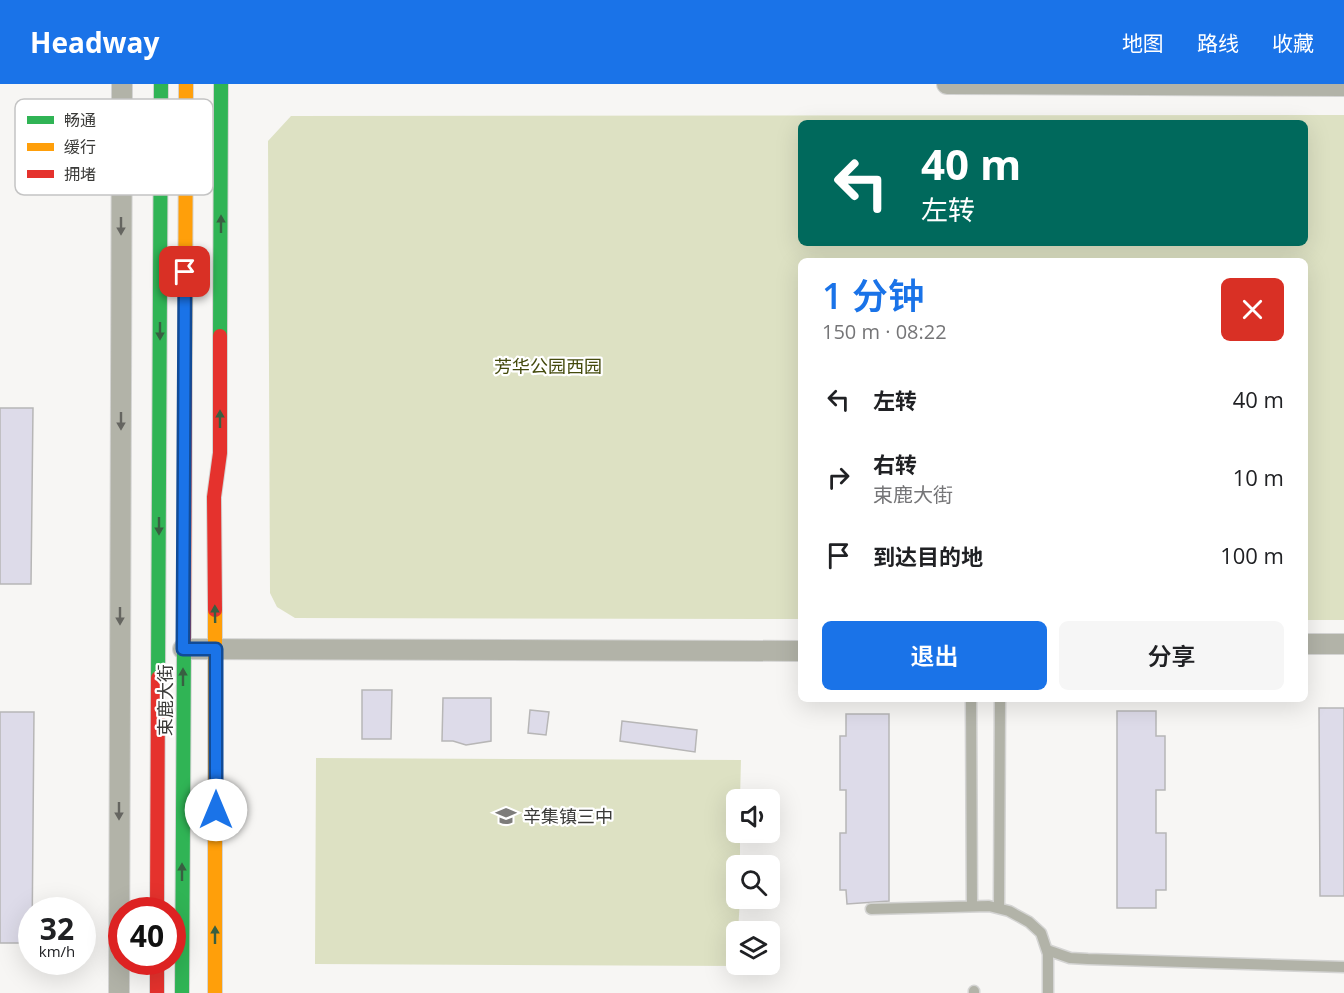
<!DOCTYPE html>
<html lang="zh">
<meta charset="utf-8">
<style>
:root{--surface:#fff;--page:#f6f6f6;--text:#202124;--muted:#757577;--accent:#1a73e8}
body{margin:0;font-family:"Open Sans","Noto Sans SC",sans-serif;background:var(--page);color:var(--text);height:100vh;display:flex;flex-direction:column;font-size:22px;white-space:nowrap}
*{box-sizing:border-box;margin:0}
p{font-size:20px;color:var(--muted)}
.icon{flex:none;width:33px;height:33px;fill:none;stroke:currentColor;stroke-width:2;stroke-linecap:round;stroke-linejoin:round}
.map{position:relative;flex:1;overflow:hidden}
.sheet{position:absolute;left:798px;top:174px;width:510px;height:444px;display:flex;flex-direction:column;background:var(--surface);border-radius:9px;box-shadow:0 6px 24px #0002}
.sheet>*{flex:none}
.banner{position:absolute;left:798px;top:36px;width:510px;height:126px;border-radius:9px;box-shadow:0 6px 24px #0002;background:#00695c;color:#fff;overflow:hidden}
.buttons{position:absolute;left:726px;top:705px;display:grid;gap:12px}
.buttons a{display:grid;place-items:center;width:54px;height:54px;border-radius:9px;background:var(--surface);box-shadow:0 6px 24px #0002;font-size:30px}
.speed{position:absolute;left:18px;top:813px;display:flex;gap:12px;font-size:30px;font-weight:700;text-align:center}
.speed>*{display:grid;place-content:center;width:78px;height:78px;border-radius:50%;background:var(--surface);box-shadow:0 6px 24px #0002;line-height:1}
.speed small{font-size:15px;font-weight:400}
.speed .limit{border:9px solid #d22;background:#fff;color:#111}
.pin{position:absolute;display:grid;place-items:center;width:51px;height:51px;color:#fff;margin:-26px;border-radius:12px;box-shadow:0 3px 9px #0006}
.me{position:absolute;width:66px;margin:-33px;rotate:0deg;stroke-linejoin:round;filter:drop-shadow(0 0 4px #0008)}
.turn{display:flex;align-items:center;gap:21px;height:126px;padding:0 24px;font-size:27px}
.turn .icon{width:78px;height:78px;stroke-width:2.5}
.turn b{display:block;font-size:42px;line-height:51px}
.round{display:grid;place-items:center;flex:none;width:63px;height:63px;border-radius:9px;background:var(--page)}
.head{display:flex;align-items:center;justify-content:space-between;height:102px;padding:0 24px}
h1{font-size:36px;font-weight:600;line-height:45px;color:var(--accent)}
.primary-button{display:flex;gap:12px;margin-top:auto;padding:12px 24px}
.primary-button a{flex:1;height:69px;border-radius:9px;background:var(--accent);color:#fff;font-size:24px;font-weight:600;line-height:69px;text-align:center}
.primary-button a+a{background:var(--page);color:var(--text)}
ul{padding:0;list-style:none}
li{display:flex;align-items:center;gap:18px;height:78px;padding:0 24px}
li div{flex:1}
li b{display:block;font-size:22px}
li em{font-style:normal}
header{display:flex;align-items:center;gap:36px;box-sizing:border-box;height:84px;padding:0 30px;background:var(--accent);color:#fff}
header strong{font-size:28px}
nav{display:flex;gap:33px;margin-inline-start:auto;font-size:21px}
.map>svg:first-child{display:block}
</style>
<header>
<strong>Headway</strong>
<nav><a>地图</a><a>路线</a><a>收藏</a></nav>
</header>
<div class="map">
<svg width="1344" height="909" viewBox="0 0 1344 909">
<rect width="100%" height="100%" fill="#f7f6f4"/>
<path fill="#dde1c3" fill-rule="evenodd" d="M 1344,31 L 1344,536 L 1305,536 L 1305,177 L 801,177 L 801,535 L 295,534 L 277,523 L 270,509 L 268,57 L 291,32 ZM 801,39 L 1305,39 L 1305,159 L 801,159 Z
M 316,674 L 741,676 L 740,715 L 736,716 L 736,748 L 740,749 L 740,781 L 736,782 L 736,814 L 740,815 L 736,880 L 739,882 L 315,880 Z"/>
<path fill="#dddbe9" stroke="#b7b6b6" stroke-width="1.5" d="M 0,324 L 33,324 L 31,500 L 0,500 Z
M 362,606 L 392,606 L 391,655 L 362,655 Z
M 443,614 L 491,614 L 491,657 L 466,661 L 453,657 L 442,657 Z
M 1319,624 L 1344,624 L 1344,812 L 1320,812 Z
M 530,626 L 549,628 L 546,651 L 528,649 Z
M 1117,627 L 1156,627 L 1156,652 L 1165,652 L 1165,706 L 1156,706 L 1156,749 L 1166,749 L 1166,806 L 1156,806 L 1156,824 L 1117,824 Z
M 0,628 L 34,628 L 32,859 L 0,859 Z
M 846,630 L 889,630 L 889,817 L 847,820 L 846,806 L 840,806 L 840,749 L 846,749 L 846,706 L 840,706 L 840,652 L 846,652 Z
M 622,637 L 697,646 L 695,668 L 620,657 Z"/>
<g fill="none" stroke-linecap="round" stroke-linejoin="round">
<g stroke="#d4d4d3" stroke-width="13">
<path id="lane" d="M 971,615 L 972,822
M 999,824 L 1000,615
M 871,825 L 989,822 L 1009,827 L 1029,838 L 1041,849 L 1048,870 L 1048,909
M 1047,866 L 1070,874 L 1088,875 L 1344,883
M 974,907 L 974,909"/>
</g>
<g stroke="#d4d4d3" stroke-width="22">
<path id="street" d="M 947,0 L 1344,2
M 1305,560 L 1344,560
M 183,565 L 801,567
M 119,909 L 122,0"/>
</g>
<g stroke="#d4d4d3" stroke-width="16">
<path id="fast" d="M 220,252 L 221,0
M 158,594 L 161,0
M 182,909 L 184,555"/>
</g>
<g stroke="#d4d4d3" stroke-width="16">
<path id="slow" d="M 185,277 L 186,0
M 215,909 L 215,526"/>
</g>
<g stroke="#d4d4d3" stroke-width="16">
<path id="jam" d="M 215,526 L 214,413 L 220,369 L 220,252
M 184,555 L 185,277
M 157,826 L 158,594
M 157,878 L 157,909"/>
</g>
<use href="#lane" stroke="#b2b3a8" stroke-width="10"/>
<use href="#street" stroke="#b2b3a8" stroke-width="20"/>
<use href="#fast" stroke="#30b455" stroke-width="14"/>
<use href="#slow" stroke="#ff9f0a" stroke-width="14"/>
<use href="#jam" stroke="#e5322d" stroke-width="14"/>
</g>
<defs><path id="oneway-solid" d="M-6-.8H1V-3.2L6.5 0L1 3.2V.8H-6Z" transform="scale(1.5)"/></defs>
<g fill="#385f41">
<use href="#oneway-solid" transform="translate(221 140) rotate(-90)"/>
<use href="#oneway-solid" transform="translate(160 247) rotate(90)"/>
<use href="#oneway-solid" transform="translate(220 335) rotate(-90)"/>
<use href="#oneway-solid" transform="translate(159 442) rotate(90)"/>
<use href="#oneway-solid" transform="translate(215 530) rotate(-91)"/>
<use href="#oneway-solid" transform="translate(183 593) rotate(-90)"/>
<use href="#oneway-solid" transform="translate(182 788) rotate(-90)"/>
<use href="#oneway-solid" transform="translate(215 851) rotate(-90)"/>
</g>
<g fill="#656560">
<use href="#oneway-solid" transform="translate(121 142) rotate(90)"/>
<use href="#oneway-solid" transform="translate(121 337) rotate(90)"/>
<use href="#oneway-solid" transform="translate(120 532) rotate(90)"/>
<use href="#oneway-solid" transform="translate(119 727) rotate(90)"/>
</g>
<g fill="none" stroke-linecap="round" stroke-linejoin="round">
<g stroke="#114b97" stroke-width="15">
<path id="route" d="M 185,188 L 183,565 L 216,565 L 216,726"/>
</g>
<use href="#route" stroke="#1a73e8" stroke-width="10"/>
</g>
<defs>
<g id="school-bare" transform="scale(1.62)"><path d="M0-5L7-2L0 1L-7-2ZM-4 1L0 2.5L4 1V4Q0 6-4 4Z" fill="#7d7c7a" stroke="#fff" stroke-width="2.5" paint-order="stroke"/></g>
</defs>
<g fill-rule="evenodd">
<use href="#school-bare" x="506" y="732"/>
</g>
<g text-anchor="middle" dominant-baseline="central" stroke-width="4.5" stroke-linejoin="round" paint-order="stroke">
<g font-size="18" fill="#444a0c" stroke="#fff">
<text x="548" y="282">芳华公园西园</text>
</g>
<g font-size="18" fill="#3b3b39" stroke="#fff">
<text transform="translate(165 616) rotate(-90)">束鹿大街</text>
</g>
<g font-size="18" fill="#3b3b39" stroke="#fff" text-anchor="start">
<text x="523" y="732">辛集镇三中</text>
</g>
</g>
<rect x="15" y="15" width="198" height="96" rx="9" fill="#fff" stroke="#c4c4c4" stroke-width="1.5"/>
<rect x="27" y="32" width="27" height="8" fill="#30b455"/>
<rect x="27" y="59" width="27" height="8" fill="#ff9f0a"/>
<rect x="27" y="86" width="27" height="8" fill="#e5322d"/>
<g font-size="16" fill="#3b3b39">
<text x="64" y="42">畅通</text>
<text x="64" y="69">缓行</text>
<text x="64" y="96">拥堵</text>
</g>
</svg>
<div class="buttons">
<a><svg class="icon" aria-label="sound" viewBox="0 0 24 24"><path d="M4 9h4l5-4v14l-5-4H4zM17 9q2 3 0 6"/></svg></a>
<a><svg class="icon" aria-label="search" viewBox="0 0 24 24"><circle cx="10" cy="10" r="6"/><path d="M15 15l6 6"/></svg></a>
<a><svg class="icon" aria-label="layers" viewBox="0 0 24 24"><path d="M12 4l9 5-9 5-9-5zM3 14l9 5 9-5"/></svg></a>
</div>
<div class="speed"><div>32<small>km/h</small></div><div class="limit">40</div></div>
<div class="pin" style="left:185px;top:188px;background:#d93025"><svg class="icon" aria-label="arrive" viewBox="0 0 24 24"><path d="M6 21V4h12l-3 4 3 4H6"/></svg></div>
<svg class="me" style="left:216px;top:726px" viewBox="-20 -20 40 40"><circle r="19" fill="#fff"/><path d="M0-13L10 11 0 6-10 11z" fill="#1a73e8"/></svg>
<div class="banner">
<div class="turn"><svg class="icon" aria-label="left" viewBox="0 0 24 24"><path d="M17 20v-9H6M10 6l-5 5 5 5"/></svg><div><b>40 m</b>左转</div></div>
</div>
<section class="sheet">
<div class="head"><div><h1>1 分钟</h1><p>150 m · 08:22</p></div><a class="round" style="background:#d93025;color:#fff"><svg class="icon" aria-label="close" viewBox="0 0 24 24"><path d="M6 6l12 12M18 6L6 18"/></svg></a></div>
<ul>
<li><svg class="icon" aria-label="left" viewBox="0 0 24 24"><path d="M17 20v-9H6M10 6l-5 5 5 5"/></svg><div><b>左转</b></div><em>40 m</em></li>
<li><svg class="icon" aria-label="right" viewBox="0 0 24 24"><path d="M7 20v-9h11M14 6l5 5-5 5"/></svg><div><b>右转</b><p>束鹿大街</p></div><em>10 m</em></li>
<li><svg class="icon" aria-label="arrive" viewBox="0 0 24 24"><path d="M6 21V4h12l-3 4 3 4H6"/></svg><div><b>到达目的地</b></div><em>100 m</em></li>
</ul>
<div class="primary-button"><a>退出</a><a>分享</a></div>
</section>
</div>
